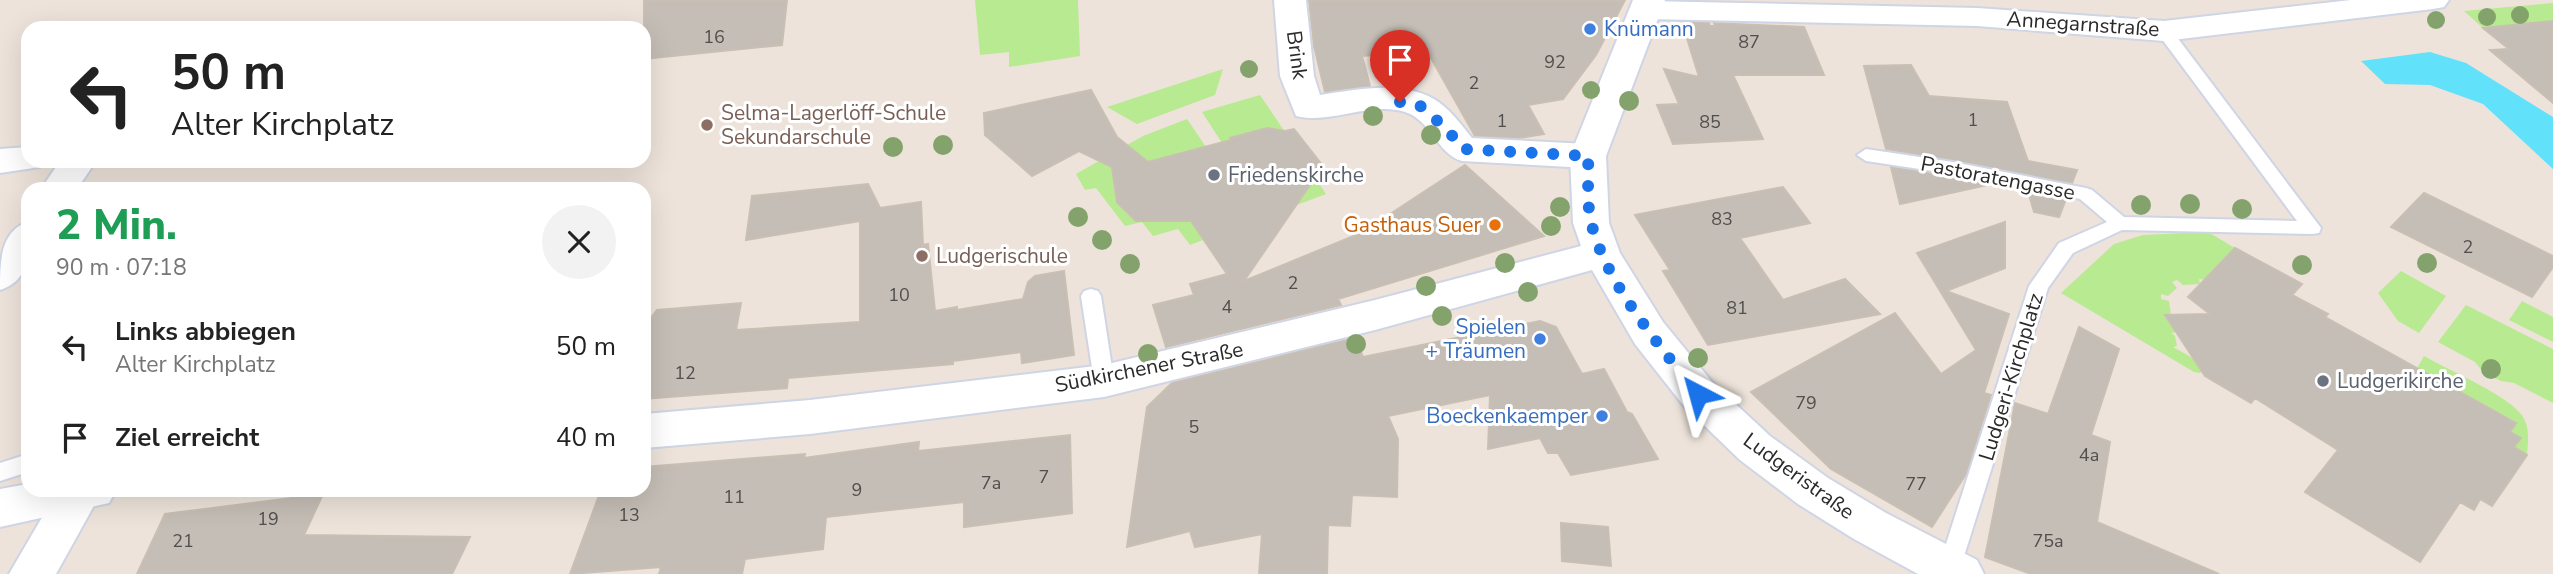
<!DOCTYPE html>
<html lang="de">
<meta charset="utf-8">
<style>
:root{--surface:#fff;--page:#f2f2f2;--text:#222;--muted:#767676}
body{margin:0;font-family:"Nunito Sans",sans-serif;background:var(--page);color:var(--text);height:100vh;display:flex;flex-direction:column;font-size:26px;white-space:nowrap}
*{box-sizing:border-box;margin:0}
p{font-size:23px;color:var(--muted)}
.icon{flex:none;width:38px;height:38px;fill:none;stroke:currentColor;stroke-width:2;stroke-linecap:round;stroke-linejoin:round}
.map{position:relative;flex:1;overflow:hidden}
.details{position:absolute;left:21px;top:182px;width:630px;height:315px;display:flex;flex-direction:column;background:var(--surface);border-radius:21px;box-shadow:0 7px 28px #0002}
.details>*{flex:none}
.top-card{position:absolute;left:21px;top:21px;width:630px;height:147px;border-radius:21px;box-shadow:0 7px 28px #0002;background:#fff;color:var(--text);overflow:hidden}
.pin{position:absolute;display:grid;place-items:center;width:60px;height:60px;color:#fff;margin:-72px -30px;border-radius:50% 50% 50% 0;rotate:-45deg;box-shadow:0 0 7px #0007}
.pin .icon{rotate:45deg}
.me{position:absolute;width:77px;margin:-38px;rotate:321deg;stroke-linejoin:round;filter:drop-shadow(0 0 5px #0008)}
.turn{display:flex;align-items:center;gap:24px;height:147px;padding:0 35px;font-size:32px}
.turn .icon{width:91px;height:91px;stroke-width:2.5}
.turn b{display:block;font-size:49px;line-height:60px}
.round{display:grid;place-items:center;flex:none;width:74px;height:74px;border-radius:37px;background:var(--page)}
.overview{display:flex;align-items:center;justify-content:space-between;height:119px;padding:0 35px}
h1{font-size:42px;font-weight:800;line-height:52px;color:#1e9e55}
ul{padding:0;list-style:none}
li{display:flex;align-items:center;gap:21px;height:91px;padding:0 35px}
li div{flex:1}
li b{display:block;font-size:26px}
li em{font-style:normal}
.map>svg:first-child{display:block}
</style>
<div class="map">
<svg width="2553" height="574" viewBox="0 0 2553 574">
<rect width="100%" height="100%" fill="#ede3da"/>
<path fill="#b8ea91" d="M 975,0 L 1078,0 L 1080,56 L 1009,67 L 1009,52 L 980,55 Z
M 2553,3 L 2553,21 L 2483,28 L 2464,11 Z
M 1223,69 L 1215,95 L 1137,124 L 1107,107 Z
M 1260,95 L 1285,132 L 1266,127 L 1263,134 L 1224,146 L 1202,112 Z
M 1187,119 L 1206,147 L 1116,192 L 1116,195 L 1124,195 L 1127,211 L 1130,216 L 1142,210 L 1156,215 L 1156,221 L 1162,221 L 1312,173 L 1326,194 L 1190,245 L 1178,229 L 1153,236 L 1142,222 L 1125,226 L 1096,188 L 1085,190 L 1076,174 L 1143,136 Z
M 2208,232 L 2235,248 L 2207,280 L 2199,279 L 2200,284 L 2183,285 L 2177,280 L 2172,282 L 2177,288 L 2168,296 L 2161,294 L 2161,299 L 2169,301 L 2171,315 L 2165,315 L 2168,320 L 2177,320 L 2188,331 L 2171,333 L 2175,336 L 2177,346 L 2173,347 L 2207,366 L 2200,373 L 2194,372 L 2061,293 L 2114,244 L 2143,235 Z
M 2401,271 L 2446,296 L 2419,333 L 2398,321 L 2378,293 Z
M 2522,301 L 2553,317 L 2553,342 L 2509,320 Z
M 2466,305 L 2553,349 L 2553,403 L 2514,383 L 2501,381 L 2483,372 L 2475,362 L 2438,342 Z
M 2424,356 C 2446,369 2512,397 2523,417 C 2530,429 2528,441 2527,455 L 2514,447 L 2521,438 L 2510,432 L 2516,422 L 2455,389 L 2415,372 Z"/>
<path fill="#62e1fb" d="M 2430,52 L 2466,63 L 2553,117 L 2553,169 L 2483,104 L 2430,85 L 2385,84 L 2361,61 Z"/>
<path fill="#c5beb6" stroke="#c9bfb3" stroke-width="2" d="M 644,0 L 787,0 L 782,45 L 644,59 Z
M 1309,0 L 1625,0 L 1596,55 L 1563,99 L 1528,105 L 1544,134 L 1520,138 L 1475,136 L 1427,51 L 1362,56 L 1370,86 L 1325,92 L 1314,46 Z
M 2553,21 L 2553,103 L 2490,50 L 2509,49 L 2483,28 Z
M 1682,22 L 1709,23 L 1710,26 L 1715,26 L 1714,23 L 1804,27 L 1824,75 L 1733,75 L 1763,139 L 1673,144 L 1657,105 L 1679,104 L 1664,69 L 1699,77 Z
M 1911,65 L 1929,96 L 2007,102 L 2028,161 L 2077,170 L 2072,183 L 1886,149 L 1864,66 Z
M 1091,90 L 1117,137 L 1148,162 L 1231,140 L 1230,138 L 1267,128 L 1285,131 L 1294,129 L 1323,166 L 1244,281 L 1361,233 L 1465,165 L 1544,236 L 1338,299 L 1341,305 L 1166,347 L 1153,305 L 1194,295 L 1190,284 L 1227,274 L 1191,221 L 1136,221 L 1117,202 L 1112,167 L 1079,151 L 1032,176 L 985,135 L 984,113 Z
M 1891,167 L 1953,177 L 1992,184 L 1900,204 Z
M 868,184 L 880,208 L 921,202 L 923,245 L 928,244 L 935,311 L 957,307 L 957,310 L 1023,299 L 1028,282 L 1035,276 L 1064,271 L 1074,355 L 1022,363 L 1021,352 L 953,361 L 953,364 L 788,378 L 787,388 L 644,399 L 644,327 L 657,310 L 741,303 L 736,330 L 860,322 L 860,221 L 746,240 L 752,196 Z
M 1783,187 L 1810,223 L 1740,238 L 1783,300 L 1845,279 L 1880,314 L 1708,345 L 1663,271 L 1670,270 L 1635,215 Z
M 2028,191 L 2066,199 L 2059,217 L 2034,212 Z
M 2424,193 L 2553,256 L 2553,267 L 2532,297 L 2391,227 Z
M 2005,222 L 2005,268 L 1946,291 L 2009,314 L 1984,393 L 1991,395 L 1966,474 L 1932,527 L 1831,469 L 1751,392 L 1895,313 L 1941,374 L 1976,350 L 1917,253 Z
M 2235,248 L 2302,284 L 2292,295 L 2328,314 L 2325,317 L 2516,423 L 2510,432 L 2521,438 L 2514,447 L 2527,455 L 2510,480 L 2492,506 L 2480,499 L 2474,510 L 2460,502 L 2420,562 L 2305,492 L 2338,450 L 2255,398 L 2251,403 L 2205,376 L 2165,315 L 2210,314 L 2188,297 Z
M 1540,321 L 1556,327 L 1582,374 L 1604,369 L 1627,412 L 1632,414 L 1658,459 L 1571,475 L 1558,453 L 1548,453 L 1540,438 L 1488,449 L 1490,395 L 1388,416 L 1398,439 L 1397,497 L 1352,495 L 1350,526 L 1328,525 L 1327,574 L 1259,574 L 1262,534 L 1195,547 L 1190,531 L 1127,547 L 1147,407 L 1172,383 L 1355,338 L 1363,357 Z
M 2079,327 L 2119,349 L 2091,435 L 2110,442 L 2097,522 L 2219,574 L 2031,574 L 1985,557 L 2015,403 L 2048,414 Z
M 1070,435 L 1072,513 L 964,527 L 964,502 L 826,517 L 823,549 L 745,559 L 742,574 L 659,574 L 661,567 L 570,574 L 601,490 L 644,490 L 644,467 L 805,454 L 804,458 L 919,442 L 918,451 Z
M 323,494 L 304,535 L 470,537 L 452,574 L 137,574 L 165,514 Z
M 1561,523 L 1608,527 L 1611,566 L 1562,561 Z"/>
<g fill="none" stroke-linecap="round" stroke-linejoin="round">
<g stroke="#cfd5e4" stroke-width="4">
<path id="lane" d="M 2164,26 L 2170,28 L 2321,228 L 2319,233 L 2312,234 L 2122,230 L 2073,253 L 2048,288 L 1960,569 L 1958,574 L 1940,574 L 1938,569 L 2029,286 L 2059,243 L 2107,222 L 2080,199 L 1953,174 L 1866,161 L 1857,155 L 1866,149 L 1953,162 L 2086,188 L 2092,190 L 2124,217 L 2297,221 L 2156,31 Z
M 1091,289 L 1098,291 L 1101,296 L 1114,381 L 1111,387 L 1104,389 L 1097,387 L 1094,381 L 1081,296 L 1084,291 Z
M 28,454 L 28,472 L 0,481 L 0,463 Z"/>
</g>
<g stroke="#cfd5e4" stroke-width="4">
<path id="street" d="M 1274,0 L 1306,0 L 1314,76 L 1320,95 C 1356,90 1400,80 1434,99 C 1449,108 1461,124 1472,138 L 1588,144 L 1600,148 L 1606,156 L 1600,164 L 1588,168 L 1462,161 C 1437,154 1431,120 1405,112 C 1369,101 1331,125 1296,116 L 1280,76 Z
M 2351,0 L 2449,0 L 2444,7 L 2433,9 L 2164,41 L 1977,26 L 1646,19 L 1635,17 L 1630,10 L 1635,3 L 1646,1 L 1977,8 L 2164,21 Z
M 28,147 L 28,161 L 44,161 L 40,167 L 0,173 L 0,149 Z
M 60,161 L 96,161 L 77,189 L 41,189 Z
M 28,222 C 28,250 32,280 0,290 C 0,262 0,231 28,222 Z
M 58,490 L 99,490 L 101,493 L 56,574 L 9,574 Z"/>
</g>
<g stroke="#cfd5e4" stroke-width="4">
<path id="secondary" d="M 1633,0 L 1665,0 L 1606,156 L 1609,223 L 1620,253 L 1663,322 L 1713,383 L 1770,436 L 1828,478 L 1886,513 L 1977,560 L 1984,574 L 1918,574 L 1854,539 L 1798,504 L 1740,460 L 1683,405 L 1635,344 L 1592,270 L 1375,330 L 1104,397 L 810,434 L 644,448 L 644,414 L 810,400 L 1104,365 L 1375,300 L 1581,246 L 1573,223 L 1570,156 Z
M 28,484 L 28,490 L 116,490 L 109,503 L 0,527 L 0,489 Z"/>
</g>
<use href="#lane" fill="#fff" fill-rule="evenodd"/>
<use href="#street" fill="#fff" fill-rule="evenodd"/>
<use href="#secondary" fill="#fff" fill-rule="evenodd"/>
</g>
<g fill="#84a36c">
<circle cx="2520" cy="15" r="9"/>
<circle cx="2487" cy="17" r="9"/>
<circle cx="2436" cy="20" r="9"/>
<circle cx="1249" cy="69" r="9"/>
<circle cx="1591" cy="90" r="9"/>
<circle cx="1629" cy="101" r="10"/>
<circle cx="1373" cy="116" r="10"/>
<circle cx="1431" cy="135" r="10"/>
<circle cx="943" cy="145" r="10"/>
<circle cx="893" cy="147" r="10"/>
<circle cx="2190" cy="204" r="10"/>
<circle cx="2141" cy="205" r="10"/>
<circle cx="1560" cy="207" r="10"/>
<circle cx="2242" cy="209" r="10"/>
<circle cx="1078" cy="217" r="10"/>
<circle cx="1551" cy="226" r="10"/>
<circle cx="1102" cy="240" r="10"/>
<circle cx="1505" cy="263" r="10"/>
<circle cx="2427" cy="263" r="10"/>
<circle cx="1130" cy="264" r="10"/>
<circle cx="2302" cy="265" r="10"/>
<circle cx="1426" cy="286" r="10"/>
<circle cx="1528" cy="292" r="10"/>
<circle cx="1442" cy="316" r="10"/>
<circle cx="1356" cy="344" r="10"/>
<circle cx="1148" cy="354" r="10"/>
<circle cx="1698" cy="358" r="10"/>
<circle cx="2491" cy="369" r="10"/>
</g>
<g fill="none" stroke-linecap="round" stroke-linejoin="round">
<path stroke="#1a73e8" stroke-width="12" stroke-dasharray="0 21.6" d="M 1400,102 L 1418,104 L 1448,130 L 1462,149 L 1588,156 C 1589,178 1586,205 1592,226 C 1608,286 1660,346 1698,394"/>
</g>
<g fill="#3f7fe0" stroke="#fff" stroke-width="2.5">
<circle cx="1590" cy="29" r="7"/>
<circle cx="1540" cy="339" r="7"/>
<circle cx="1602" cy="416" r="7"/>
</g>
<g fill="#8d6e63" stroke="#fff" stroke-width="2.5">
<circle cx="707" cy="125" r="7"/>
<circle cx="922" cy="256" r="7"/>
</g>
<g fill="#6b7280" stroke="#fff" stroke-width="2.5">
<circle cx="1214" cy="175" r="7"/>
<circle cx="2323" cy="381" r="7"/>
</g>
<circle fill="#e8710a" stroke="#fff" stroke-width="2.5" cx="1495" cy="225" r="7"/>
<g text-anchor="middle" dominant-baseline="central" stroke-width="6" stroke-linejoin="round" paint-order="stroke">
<g font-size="18" fill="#514f4d">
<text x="714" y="37">16</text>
<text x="1749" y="42">87</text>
<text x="1555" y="62">92</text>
<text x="1474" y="83">2</text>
<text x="1973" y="120">1</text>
<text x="1502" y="121">1</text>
<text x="1710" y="122">85</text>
<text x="1722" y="219">83</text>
<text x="2468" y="247">2</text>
<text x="1293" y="283">2</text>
<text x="899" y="295">10</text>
<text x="1227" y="307">4</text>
<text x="1737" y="308">81</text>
<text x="685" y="373">12</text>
<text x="1806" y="403">79</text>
<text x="1194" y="427">5</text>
<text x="2089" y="455">4a</text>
<text x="1044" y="477">7</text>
<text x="991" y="483">7a</text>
<text x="1916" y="484">77</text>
<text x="857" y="490">9</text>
<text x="734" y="497">11</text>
<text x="629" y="515">13</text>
<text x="268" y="519">19</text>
<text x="183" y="541">21</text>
<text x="2048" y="541">75a</text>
</g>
<g font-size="21" fill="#2a2a2a" stroke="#fff">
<text transform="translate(2083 24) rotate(4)">Annegarnstraße</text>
<text transform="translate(1297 55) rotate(82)">Brink</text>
<text transform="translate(1998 178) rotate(11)">Pastoratengasse</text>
<text transform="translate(1149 367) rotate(-11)">Südkirchener Straße</text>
<text transform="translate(2011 377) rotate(-73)">Ludgeri-Kirchplatz</text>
<text transform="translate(1799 476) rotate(36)">Ludgeristraße</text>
</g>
<g font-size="21" fill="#366cbe" stroke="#fff" text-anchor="end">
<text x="1604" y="29" text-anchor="start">Knümann</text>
<text x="1526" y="327">Spielen<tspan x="1526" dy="24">+ Träumen</tspan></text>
<text x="1588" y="416">Boeckenkaemper</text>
</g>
<g font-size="21" fill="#785e54" stroke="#fff" text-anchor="start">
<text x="721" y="113">Selma-Lagerlöff-Schule<tspan x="721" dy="24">Sekundarschule</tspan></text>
<text x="936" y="256">Ludgerischule</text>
</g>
<g font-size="21" fill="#5b616d" stroke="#fff" text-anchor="start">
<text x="1228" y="175">Friedenskirche</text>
<text x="2337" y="381">Ludgerikirche</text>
</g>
<g font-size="21" fill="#c56008" stroke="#fff" text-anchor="end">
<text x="1481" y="225">Gasthaus Suer</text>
</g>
</g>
</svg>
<div class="pin" style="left:1400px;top:102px;background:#d93025"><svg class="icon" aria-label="arrive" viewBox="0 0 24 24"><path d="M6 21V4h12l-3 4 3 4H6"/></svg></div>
<svg class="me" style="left:1698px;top:394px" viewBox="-20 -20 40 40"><path d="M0-17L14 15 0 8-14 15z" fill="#1a73e8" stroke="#fff" stroke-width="4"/></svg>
<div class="top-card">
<div class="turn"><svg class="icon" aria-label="left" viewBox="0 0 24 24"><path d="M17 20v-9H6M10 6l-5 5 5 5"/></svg><div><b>50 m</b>Alter Kirchplatz</div></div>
</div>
<section class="details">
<div class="overview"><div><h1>2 Min.</h1><p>90 m · 07:18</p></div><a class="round"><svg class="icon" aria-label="close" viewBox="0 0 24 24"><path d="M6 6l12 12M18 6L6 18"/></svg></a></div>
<ul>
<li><svg class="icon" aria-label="left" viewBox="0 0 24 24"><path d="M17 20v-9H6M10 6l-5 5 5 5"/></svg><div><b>Links abbiegen</b><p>Alter Kirchplatz</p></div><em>50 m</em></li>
<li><svg class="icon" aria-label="arrive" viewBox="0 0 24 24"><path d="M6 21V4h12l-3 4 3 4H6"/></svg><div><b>Ziel erreicht</b></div><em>40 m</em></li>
</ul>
</section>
</div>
